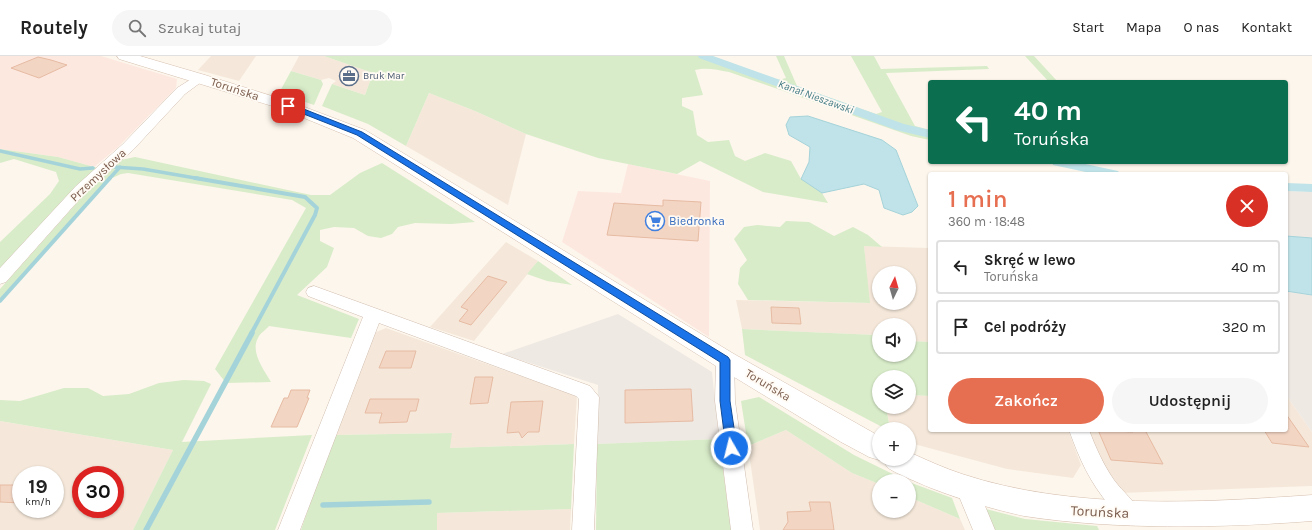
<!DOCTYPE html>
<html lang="pl">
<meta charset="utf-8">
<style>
:root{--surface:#fff;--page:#f6f6f6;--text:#222;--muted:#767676;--line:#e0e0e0;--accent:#e76f51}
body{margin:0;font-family:Karla,sans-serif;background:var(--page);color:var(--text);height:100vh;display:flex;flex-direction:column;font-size:15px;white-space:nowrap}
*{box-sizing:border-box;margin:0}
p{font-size:13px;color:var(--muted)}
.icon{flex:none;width:22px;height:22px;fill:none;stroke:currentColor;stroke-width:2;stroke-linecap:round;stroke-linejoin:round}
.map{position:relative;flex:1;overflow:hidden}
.details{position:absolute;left:928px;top:116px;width:360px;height:260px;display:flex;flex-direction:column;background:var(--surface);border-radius:4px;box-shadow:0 1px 3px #0004}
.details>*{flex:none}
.hud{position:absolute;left:928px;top:24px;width:360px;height:84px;border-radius:4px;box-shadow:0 1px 3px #0004;background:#0b6e4f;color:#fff;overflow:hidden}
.needle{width:26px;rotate:5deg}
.fabs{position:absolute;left:872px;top:210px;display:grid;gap:8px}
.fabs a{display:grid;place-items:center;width:44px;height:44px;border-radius:50%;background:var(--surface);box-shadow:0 1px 3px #0004;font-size:20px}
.speed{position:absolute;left:12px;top:410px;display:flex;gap:8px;font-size:20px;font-weight:700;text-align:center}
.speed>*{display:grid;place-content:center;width:52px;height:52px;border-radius:50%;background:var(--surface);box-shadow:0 1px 3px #0004;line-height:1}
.speed small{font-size:10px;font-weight:400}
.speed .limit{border:6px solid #d22;background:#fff;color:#111}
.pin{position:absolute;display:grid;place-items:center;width:34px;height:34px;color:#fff;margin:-17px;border-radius:8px;box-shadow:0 2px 6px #0006}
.me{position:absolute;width:44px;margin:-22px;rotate:352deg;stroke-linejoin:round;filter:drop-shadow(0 0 3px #0008)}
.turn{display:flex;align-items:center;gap:14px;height:84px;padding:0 20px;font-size:18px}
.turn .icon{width:52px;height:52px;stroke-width:2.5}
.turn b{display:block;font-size:28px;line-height:34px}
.round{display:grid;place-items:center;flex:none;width:42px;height:42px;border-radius:21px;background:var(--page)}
.headline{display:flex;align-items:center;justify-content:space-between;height:68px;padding:0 20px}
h1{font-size:24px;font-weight:600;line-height:30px;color:var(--accent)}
.button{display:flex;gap:8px;margin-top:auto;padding:8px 20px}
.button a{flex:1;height:46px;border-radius:24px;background:var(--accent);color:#fff;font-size:16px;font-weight:600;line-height:46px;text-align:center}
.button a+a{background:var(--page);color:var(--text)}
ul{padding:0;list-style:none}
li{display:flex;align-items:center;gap:12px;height:54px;margin:0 8px 6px;padding:0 12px;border:2px solid var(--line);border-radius:4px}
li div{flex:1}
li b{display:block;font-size:15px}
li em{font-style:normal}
header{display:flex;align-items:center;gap:24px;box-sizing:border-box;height:56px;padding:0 20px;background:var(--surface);border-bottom:1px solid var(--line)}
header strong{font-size:19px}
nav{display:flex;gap:22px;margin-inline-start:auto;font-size:14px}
.search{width:280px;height:36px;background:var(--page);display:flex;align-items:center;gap:10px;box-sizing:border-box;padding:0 14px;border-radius:22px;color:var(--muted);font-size:15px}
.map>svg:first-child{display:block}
</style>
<header>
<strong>Routely</strong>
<div class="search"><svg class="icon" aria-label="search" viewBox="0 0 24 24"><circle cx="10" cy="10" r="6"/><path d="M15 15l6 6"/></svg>Szukaj tutaj</div>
<nav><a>Start</a><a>Mapa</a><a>O nas</a><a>Kontakt</a></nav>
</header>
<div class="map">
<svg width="1312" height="474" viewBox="0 0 1312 474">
<rect width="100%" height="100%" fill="#fdf6ec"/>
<path fill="#f5e8da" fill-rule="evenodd" d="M 211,0 L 256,0 L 239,25 L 198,14 Z
M 299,0 L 324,0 L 373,17 L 365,39 L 332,28 L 336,25 L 329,22 L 321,24 L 291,15 Z
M 429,37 L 475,55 L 526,78 L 508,149 L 406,90 Z
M 506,186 L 538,205 L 474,285 L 430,271 Z
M 864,190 L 930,192 L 930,286 L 909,285 L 909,269 L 879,269 L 879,283 L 876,279 L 742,273 L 736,244 L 869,247 ZM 879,217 L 909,217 L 909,247 L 879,247 Z
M 386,272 L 577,340 L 574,388 L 450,392 L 451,377 L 334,379 L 374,277 Z
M 909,339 L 930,340 L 930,374 L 1068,374 L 1081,409 L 1073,422 L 1007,413 L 914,388 L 909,385 L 909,373 L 890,373 L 886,351 L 909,351 Z
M 1286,339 L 1312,376 L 1312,430 L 1120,437 L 1085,374 L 1286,374 Z
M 0,365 L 173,394 L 133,474 L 0,474 ZM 21,419 L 55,419 L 55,453 L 21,453 ZM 81,419 L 115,419 L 115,453 L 81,453 Z
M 786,374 L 852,417 L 879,428 L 879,455 L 909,455 L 909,441 L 960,463 L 965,474 L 760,474 L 748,390 Z
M 571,453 L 570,474 L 437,474 L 436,457 Z"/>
<path fill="#fde8e0" d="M 0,0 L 101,0 L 177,23 L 176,32 L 117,92 L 94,111 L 58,101 L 0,93 Z
M 628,108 L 710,125 L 709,281 L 562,186 L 578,135 L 621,137 Z"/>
<path fill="#efe9e4" d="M 1286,135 L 1312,136 L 1312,376 L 1286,339 Z
M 618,258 L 712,316 L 719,383 L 597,388 L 598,329 L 502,298 Z"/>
<path fill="#d8ecc9" d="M 324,0 L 712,0 L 778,24 L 786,22 L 776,0 L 784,0 L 797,30 L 876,58 L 882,56 L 851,0 L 874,0 L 881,13 L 987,10 L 989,13 L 886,17 L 915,70 L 930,74 L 930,84 L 911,80 L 729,16 C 717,14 707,11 695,14 L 703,39 L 682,42 L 682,50 L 693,55 L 697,79 L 708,86 L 729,84 L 735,100 L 745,105 L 765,97 L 791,105 L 801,123 L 822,137 L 828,147 L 763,136 L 700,105 L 677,118 L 598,102 L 526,78 L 475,55 L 429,37 L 406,90 L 368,68 L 322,50 L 332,28 L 365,39 L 373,17 Z
M 1025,0 L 1034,0 L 1058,26 L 1049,26 Z
M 291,15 L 321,24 L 323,28 L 314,49 L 279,37 Z
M 0,93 L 58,101 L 98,112 L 0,217 L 0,186 L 50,138 L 59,125 L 56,116 L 14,103 L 0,107 Z
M 135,101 L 311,139 L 330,139 L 360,117 L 382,107 L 475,166 L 451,168 L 415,167 L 398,171 L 392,178 L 381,182 L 368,180 L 354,172 L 334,171 L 320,174 L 320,185 L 334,192 L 327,211 L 297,239 L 359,263 L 351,282 L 269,270 C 266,274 260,277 258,282 C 250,296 264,314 271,326 L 226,327 L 215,313 L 306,152 L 292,144 L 128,117 L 121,118 L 108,124 L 0,245 L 0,233 L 108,112 L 121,104 Z
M 786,165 L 809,166 L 834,180 L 853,171 L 868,179 L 882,191 L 864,190 L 870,247 L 748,244 L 738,228 L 740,212 L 747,204 L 734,183 L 744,171 L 757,169 L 780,171 Z
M 538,205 L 572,229 L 547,225 L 527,218 Z
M 742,273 L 876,279 L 879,283 L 879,299 L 909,299 L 909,285 L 930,286 L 930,340 L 909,339 L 909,321 L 879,321 L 879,351 L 886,351 L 890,373 L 886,373 L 745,299 Z
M 184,324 L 204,325 L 211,328 L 182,386 L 312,379 L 275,474 L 133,474 L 173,394 L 0,365 L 0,344 L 20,345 L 64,332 L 88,332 L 103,340 L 129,338 L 159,327 Z
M 759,341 L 854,399 L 907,425 L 879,425 L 879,428 L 852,417 L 786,374 L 748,390 L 741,345 Z
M 452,377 L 450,392 L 574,388 L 571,453 L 437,457 L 437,474 L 301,474 L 334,379 Z
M 719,383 L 731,474 L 596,474 L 597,388 Z
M 909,426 L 952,442 L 960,463 L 909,441 Z
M 986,453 L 1025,463 L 1097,470 L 1099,474 L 995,474 Z"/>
<path fill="#bfe3e8" stroke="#a5d3da" d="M 808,60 L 882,84 L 896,94 L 918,150 L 912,156 L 903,159 L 884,152 L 879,134 L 864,128 L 822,137 L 801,123 L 809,106 L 810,91 L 789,79 L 786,69 L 790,61 Z
M 1286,180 L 1312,182 L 1312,239 L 1286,235 Z"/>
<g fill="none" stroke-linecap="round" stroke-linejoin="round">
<path stroke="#a5d3da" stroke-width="3.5" d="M 0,95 L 80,113 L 93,112
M 114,111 L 143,113 L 201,123
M 109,123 L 120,111"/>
<path stroke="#a5d3da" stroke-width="4" d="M 195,122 L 305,141 L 317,152 L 315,159 L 251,278
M 0,245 L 110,122"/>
<path stroke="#a5d3da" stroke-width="5.5" d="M 323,449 L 429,446
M 146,474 L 252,277"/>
<path fill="#bfe3e8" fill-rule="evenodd" d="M 698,0 L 713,0 L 904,68 L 930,74 L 930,82 L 896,74 L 699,2 Z
M 1052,106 L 1076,106 L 1118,115 L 1120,118 L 1095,118 L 1053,109 Z
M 1286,127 L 1312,128 L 1312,136 L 1286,135 Z"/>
</g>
<path fill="#f3d5c3" stroke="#e6bba3" d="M 38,1 L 51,4 L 67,9 L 39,22 L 11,12 Z
M 663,144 L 701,146 L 698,185 L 607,179 L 614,147 L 663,150 Z
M 488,220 L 507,226 L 471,269 L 459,265 L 468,254 L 461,251 Z
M 771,251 L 799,252 L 801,268 L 772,267 Z
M 386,295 L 416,295 L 411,312 L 379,312 Z
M 475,321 L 493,321 L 488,347 L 470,348 Z
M 691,333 L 693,365 L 625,367 L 625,334 Z
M 291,334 L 310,334 L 307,342 L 309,342 L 297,371 L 271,371 L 284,342 L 288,342 Z
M 370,343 L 419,343 L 416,355 L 410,355 L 407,366 L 379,367 L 382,357 L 365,357 Z
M 543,345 L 539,376 L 528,376 L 522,382 L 519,376 L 507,377 L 511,346 Z
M 1286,358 L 1309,391 L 1272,387 L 1264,374 L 1286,374 Z
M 1098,374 L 1133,376 L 1132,374 L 1145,374 L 1163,408 L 1111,404 Z
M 0,429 L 21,429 L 21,447 L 0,446 Z
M 809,446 L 830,446 L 834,474 L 783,474 L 788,466 L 787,456 L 811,455 Z"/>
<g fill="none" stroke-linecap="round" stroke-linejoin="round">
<g stroke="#d1beb0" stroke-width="1">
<path id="minor" d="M 200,18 L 204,20 L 206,22 L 204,24 L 185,38 L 133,94 L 86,136 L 6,226 L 0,228 L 0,212 L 76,130 L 123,88 L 177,32 L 196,20 Z
M 314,230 L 590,330 L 599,341 L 594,474 L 572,474 L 579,343 L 576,340 L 379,267 L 300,474 L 278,474 L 363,261 L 308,240 L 306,236 L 308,232 Z
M 725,297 L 732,299 L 734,304 L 735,345 L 753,474 L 731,474 L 715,345 L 716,304 L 718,299 Z
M 1069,374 L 1089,374 C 1096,392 1103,408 1114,424 C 1123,436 1135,445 1141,458 L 1138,465 L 1130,468 C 1120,465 1116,458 1110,450 C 1090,427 1079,402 1069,374 Z
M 967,423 L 975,426 L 995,474 L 973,474 L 956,433 L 959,426 Z"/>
</g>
<g stroke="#d6c0b0" stroke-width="1">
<path id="secondary" d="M 117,0 L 140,0 L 205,19 L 294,47 L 365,74 L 734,298 L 879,380 L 879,403 L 883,403 L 879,404 L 869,401 L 841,386 L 716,310 L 353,82 L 282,53 L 119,3 Z
M 909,396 C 926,404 944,412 962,418 C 1071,454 1199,447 1312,439 L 1312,465 C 1221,472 1114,474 1024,460 C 992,453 962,444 931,432 C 924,429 892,416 887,411 C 886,409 884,405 883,403 L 909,403 Z"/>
</g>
<use href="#minor" fill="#fff" fill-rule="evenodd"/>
<use href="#secondary" fill="#fff" fill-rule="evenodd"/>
</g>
<path fill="#1a73e8" stroke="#114b97" d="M 286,48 L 291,48 L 362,76 L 728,301 L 730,304 L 730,345 L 737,392 L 735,395 L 731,396 L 727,395 L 726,392 L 720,345 L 720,306 L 357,79 L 286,51 Z"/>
<defs>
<g id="office-ring" transform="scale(1)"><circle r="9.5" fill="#fffaf3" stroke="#5c6f8a" stroke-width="1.5"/><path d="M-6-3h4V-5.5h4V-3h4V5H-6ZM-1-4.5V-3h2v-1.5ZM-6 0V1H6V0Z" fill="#5c6f8a"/></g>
<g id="supermarket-ring" transform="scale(1)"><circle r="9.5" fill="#fffaf3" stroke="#3f7fe0" stroke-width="1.5"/><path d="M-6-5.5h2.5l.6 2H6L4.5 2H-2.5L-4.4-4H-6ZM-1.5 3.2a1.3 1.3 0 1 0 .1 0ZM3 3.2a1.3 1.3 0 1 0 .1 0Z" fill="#3f7fe0"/></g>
</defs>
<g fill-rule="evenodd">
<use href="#office-ring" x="349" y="20"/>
<use href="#supermarket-ring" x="655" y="165"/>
</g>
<g text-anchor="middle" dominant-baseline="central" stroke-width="3.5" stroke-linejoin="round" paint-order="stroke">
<g font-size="10" fill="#4e5e75" stroke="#fffaf3" text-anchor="start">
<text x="363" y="20">Bruk Mar</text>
</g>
<g font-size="11" font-style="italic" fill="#437c86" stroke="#fffaf3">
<text transform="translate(816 41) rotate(20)">Kanał Nieszawski</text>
</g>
<g font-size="12" fill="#7a5c4d" stroke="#fffaf3">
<text transform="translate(235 33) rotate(18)">Toruńska</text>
<text transform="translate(98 119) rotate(-43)">Przemysłowa</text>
<text transform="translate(768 329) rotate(31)">Toruńska</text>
</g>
<g font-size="12" fill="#366cbe" stroke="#fffaf3" text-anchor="start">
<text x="669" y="165">Biedronka</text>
</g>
<g font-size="14" fill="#7a5c4d" stroke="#fffaf3">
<text transform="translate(1100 456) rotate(3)">Toruńska</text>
</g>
</g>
</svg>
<div class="fabs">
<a><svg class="needle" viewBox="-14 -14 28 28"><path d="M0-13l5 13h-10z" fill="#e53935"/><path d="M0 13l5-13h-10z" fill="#767676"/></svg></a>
<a><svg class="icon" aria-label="sound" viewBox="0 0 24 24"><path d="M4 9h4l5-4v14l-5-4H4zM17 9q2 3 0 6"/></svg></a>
<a><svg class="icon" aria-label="layers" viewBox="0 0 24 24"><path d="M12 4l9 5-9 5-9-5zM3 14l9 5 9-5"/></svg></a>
<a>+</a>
<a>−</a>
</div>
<div class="speed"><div>19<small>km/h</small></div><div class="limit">30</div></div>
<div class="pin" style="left:288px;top:50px;background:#d93025"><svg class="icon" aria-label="arrive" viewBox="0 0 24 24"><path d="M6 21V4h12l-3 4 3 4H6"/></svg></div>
<svg class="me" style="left:731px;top:392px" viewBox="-20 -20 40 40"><circle r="17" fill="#1a73e8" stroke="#fff" stroke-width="3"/><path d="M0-11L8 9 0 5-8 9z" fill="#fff"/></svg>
<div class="hud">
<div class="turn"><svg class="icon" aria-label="left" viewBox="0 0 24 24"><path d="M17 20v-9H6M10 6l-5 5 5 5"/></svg><div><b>40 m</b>Toruńska</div></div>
</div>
<section class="details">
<div class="headline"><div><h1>1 min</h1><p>360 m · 18:48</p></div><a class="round" style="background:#d93025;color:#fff"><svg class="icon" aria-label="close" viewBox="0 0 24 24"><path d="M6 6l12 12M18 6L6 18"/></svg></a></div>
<ul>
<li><svg class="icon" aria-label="left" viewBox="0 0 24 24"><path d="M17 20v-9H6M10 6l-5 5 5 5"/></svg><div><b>Skręć w lewo</b><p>Toruńska</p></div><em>40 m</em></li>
<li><svg class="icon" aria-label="arrive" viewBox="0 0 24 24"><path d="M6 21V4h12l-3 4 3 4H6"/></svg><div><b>Cel podróży</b></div><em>320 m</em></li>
</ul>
<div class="button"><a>Zakończ</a><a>Udostępnij</a></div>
</section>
</div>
